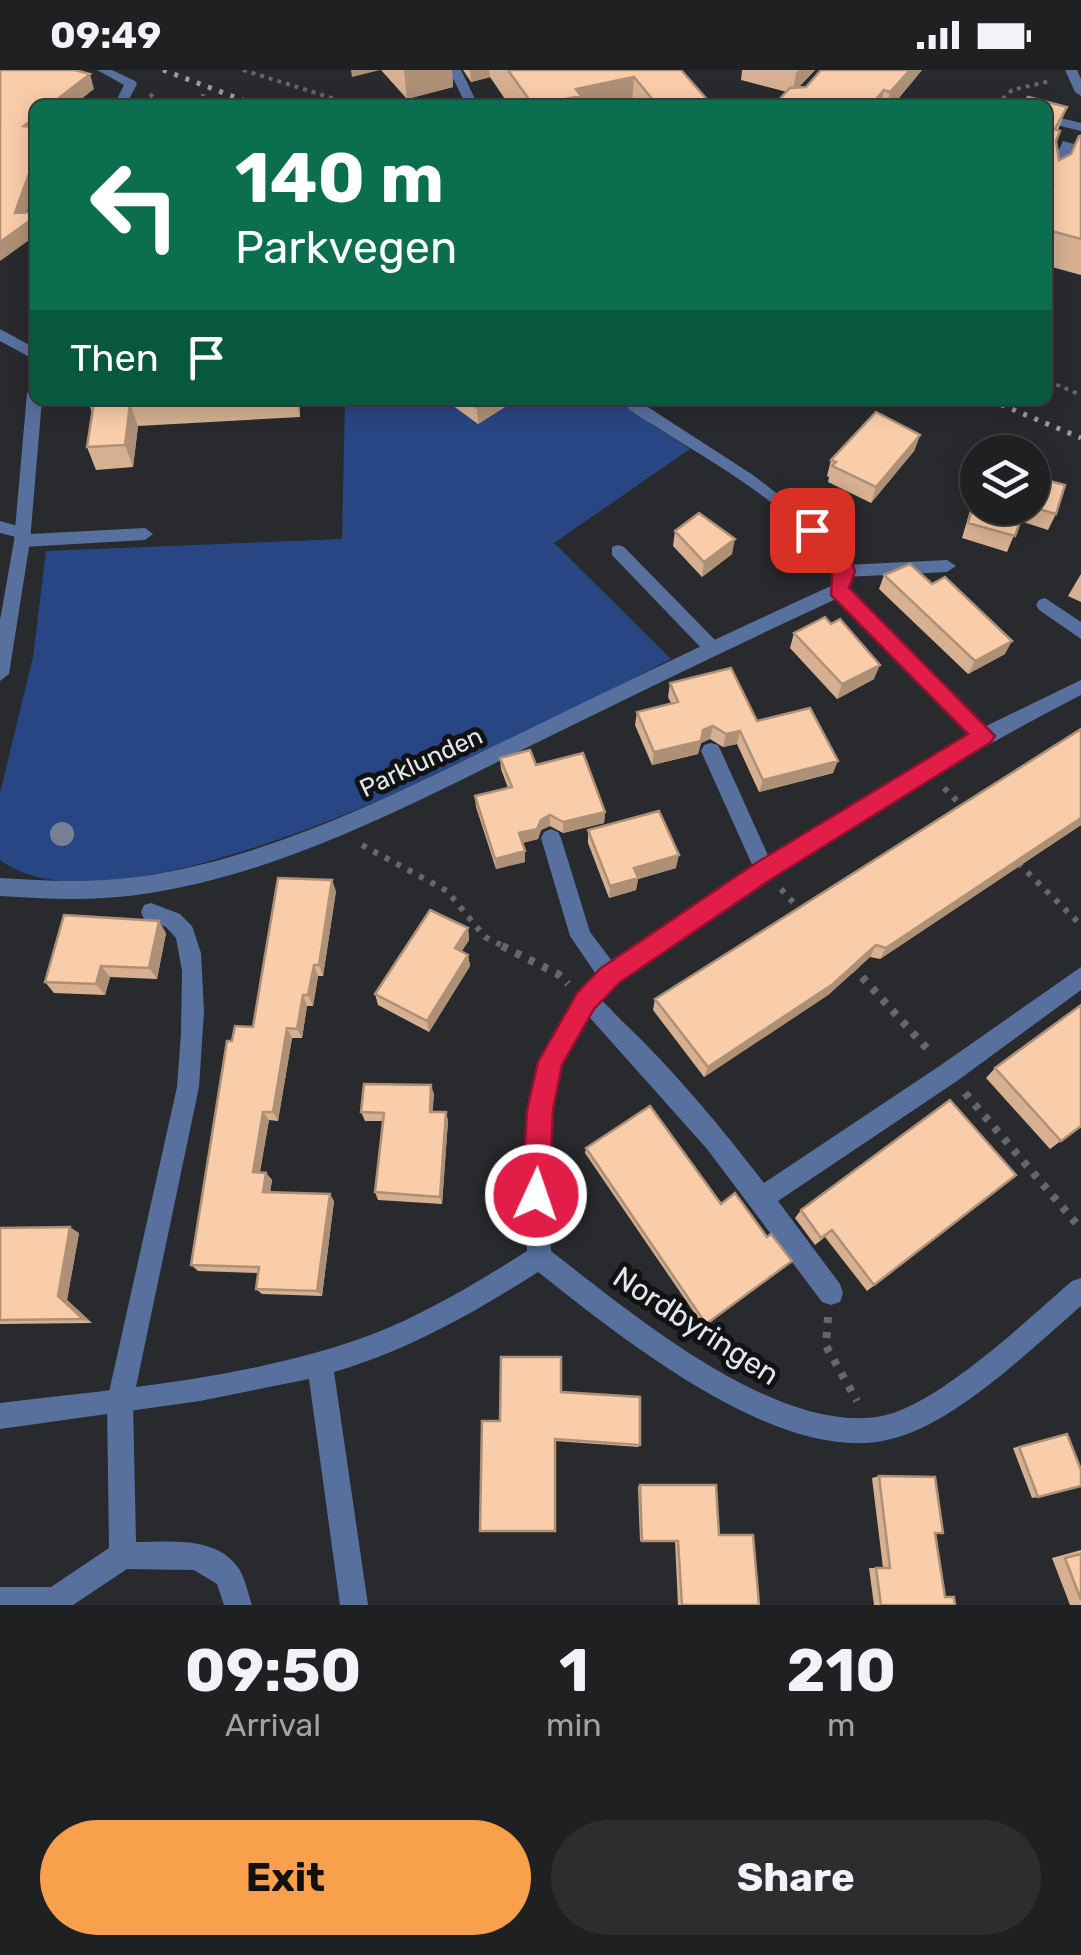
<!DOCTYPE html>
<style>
:root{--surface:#1e2022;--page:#2b2d2f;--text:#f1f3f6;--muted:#a1a3a5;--line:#3c3e40;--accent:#f9a04d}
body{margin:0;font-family:Rubik,sans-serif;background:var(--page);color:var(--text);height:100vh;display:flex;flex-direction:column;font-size:38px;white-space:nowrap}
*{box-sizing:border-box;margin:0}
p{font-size:32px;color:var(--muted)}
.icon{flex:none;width:55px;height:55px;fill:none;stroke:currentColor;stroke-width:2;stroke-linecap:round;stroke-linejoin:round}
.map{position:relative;height:1535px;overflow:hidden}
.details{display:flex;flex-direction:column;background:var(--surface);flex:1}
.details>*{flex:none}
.banner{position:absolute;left:30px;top:30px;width:1022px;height:305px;border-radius:15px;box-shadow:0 5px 25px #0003,0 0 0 2px var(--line);background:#0b6e4f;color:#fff;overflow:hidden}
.fabs{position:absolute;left:960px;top:365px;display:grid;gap:20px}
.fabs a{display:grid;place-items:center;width:90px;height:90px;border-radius:50%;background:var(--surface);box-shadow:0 5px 25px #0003,0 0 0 2px var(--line);font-size:50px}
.pin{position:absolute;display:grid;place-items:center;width:85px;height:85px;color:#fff;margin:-42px;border-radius:20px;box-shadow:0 5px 15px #0006}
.me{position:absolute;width:110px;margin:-55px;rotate:3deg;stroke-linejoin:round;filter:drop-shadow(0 0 8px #0008)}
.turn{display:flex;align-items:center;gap:35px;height:210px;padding:0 40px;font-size:45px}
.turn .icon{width:130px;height:130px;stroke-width:2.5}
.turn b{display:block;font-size:70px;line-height:85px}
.then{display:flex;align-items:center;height:95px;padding:0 40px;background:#0003;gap:20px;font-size:38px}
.eta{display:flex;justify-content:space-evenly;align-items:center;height:170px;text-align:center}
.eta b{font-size:60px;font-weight:700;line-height:70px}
.action{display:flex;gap:20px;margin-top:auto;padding:20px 40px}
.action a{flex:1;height:115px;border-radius:60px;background:var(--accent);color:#111;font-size:40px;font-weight:700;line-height:115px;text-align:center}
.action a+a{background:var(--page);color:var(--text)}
.status{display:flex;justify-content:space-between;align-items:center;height:70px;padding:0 50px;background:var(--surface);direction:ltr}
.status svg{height:28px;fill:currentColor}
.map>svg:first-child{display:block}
</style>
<div class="status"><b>09:49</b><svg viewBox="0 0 49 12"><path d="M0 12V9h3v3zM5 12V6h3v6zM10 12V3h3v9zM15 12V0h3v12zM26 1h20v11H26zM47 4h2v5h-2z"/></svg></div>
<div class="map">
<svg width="1081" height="1535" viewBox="0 0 1081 1535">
<rect width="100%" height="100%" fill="#282a2d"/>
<path fill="#294684" d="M 345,330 L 614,330 L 690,379 L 554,473 L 671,589 C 546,653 124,883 0,790 L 0,723 L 33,587 L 46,481 L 342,469 Z"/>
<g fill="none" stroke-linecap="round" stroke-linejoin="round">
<path stroke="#65676a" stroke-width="4" stroke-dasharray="4 5" stroke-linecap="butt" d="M 243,0 L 354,35
M 150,24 L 161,35
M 202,35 L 203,24
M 996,35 L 1012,20 L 1050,11
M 1048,311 L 1081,325"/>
<path stroke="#65676a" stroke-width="6" stroke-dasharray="5 8" stroke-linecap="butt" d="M 944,718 L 967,741
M 362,775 L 447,821 L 485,867 L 507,878
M 1018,793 L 1081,855
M 781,819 L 803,843"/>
<path stroke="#65676a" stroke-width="8" stroke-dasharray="6 9" stroke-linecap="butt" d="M 502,876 L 558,904 L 568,914
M 852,896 L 931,983
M 965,1023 L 1081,1159
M 828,1247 L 826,1276 L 857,1331"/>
<path fill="#58709e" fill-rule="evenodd" d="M 97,0 L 112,0 L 135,11 L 137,14 L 126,35 L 114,35 L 124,15 Z
M 1048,45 L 1081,53 L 1081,61 L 1048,53 Z
M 1063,71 L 1074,74 L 1055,115 L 1048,119 L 1048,103 Z
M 0,451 L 29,459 L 31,464 L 145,458 L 153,464 L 145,470 L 22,477 L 16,475 L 16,467 L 0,463 Z
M 618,475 L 624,477 L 718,573 L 721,578 L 718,583 L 706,583 L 612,485 L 612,477 Z
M 947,490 L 956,496 L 947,502 L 845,507 L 836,501 L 845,495 Z
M 1045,528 L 1081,552 L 1081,569 L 1039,540 L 1036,535 L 1039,530 Z
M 711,673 L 718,675 L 721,681 L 775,801 L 772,807 L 765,810 L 758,807 L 755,801 L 701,681 L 704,675 Z
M 551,759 L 558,762 L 561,768 L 590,862 L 618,899 L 621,906 L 618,913 L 610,916 L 602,913 L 570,866 L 541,768 L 544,762 Z
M 151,833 L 180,844 L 192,856 L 201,883 L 204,942 L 199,1017 L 133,1331 L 136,1472 C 169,1472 214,1466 237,1496 C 245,1506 248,1524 252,1535 L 224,1535 L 217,1514 L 194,1500 L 127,1499 L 73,1535 L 0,1535 L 0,1517 L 51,1517 L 109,1478 L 107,1331 L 177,1017 L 181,963 L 182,901 L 176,868 L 166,857 L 144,849 L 141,842 L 144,835 Z
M 1081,897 L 1081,920 L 957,1011 L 778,1131 L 840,1214 L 843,1223 L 840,1232 L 831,1235 L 822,1232 L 707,1079 L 575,931 L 578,924 L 586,921 C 600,926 611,940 621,950 C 674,1000 720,1056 764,1113 L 941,995 Z"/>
<path fill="#58709e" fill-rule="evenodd" d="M 449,0 L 461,0 L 478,35 L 466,35 Z
M 1065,0 L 1077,0 L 1081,9 L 1081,26 L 1075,22 Z
M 0,259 L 35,278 L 35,290 L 0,271 Z
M 35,318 L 35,330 L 42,330 L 30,471 L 9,604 L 0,611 L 0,550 L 14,471 L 27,323 Z
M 618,330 L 637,330 L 753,405 L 818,455 L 840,477 L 854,501 L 847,518 L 986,656 L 1081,610 L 1081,625 C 958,688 839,762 724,840 C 689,864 650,886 618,913 C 594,933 575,965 563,993 C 540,1044 548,1126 551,1181 C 630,1242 781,1370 886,1345 C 942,1331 1027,1250 1072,1211 L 1081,1208 L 1081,1236 C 1030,1280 953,1356 887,1370 C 777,1395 621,1267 538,1202 C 474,1243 407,1281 334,1302 L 368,1535 L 340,1535 L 309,1309 L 200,1331 L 0,1359 L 0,1333 C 124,1318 256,1308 373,1264 C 427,1243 478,1212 527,1181 L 524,1125 L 529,1040 L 540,992 L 578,924 L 602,899 L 758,795 L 971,665 L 836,529 C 734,576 634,625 534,674 C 408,736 277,806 137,825 C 91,831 46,829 0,826 L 0,808 C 46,811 91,813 137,807 C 273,788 399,722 521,663 C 624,613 727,563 831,516 L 836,501 C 804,445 724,399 669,365 C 653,354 632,344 618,330 Z"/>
<path stroke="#9a9b9e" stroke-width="5" stroke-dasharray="4 8" stroke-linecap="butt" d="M 163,0 L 256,35
M 990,330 L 1081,368"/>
</g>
<circle fill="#768198" cx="62" cy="764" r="12"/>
<path fill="#d6b091" d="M 381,0 L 452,0 L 453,17 L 407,29 Z
M 463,0 L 681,0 L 712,35 L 509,35 L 490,7 L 471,12 Z
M 742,0 L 815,0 L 798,18 L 806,17 L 821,0 L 922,0 L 893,35 L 774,35 L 787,22 L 741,10 Z
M 1048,35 L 1067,37 L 1058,60 L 1056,72 L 1059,90 L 1071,84 L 1081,66 L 1081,205 L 1048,196 Z
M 88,330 L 300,330 L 300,347 L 138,356 L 133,397 L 96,400 L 87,377 L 92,343 Z
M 452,330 L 508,330 L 508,335 L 478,354 L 452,335 Z
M 920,365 L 914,381 L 871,433 L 828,412 L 829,407 L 827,406 L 831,390 Z
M 978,413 L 978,438 L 1032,438 L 1056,444 L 1048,460 L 1020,451 L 1007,482 L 962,468 Z
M 675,461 L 732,484 L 702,507 L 673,476 Z
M 1081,504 L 1081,532 L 1068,526 Z
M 884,505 L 1005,584 L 968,604 L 879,519 Z
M 794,563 L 874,609 L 837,629 L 790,578 Z
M 670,613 L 757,651 L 833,703 L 759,722 L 737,674 L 723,677 L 710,669 L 701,673 L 698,684 L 652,695 L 635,655 L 637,642 L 671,633 L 668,627 Z
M 1081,659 L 1081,755 L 880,889 L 870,887 L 828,925 L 704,1007 L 653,940 L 655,929 Z
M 500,688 L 536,695 L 605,742 L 604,753 L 563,763 L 550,756 L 541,760 L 538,769 L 522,773 L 525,781 L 525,792 L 496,799 L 476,737 L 475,726 L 508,718 L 501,699 Z
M 588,760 L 676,798 L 638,809 L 636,820 L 609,828 L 588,773 Z
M 336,821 L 323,906 L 318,906 L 313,936 L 307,936 L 302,968 L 292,968 L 278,1051 L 269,1050 L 260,1102 L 266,1103 L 272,1110 L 270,1122 L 334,1131 L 322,1226 L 262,1224 L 256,1219 L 259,1203 L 198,1201 L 191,1195 L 232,971 L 253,957 Z
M 468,858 L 469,870 L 461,882 L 468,885 L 470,896 L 429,962 L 378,935 L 375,924 Z
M 166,863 L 157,909 L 110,907 L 105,925 L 54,923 L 45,912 Z
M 995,998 L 1081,1056 L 1050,1079 L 986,1008 Z
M 434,1024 L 432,1042 L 446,1042 L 448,1051 L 442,1134 L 378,1130 L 375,1122 L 383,1051 L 365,1051 L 361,1042 Z
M 586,1078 L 721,1134 L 767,1167 L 792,1191 L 704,1257 L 585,1083 Z
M 1016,1105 L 867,1221 L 825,1167 L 815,1175 L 795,1148 L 801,1140 Z
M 0,1158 L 79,1163 L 67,1230 L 92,1253 L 0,1254 Z
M 561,1322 L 640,1375 L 638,1377 L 555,1371 Z
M 1067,1364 L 1038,1427 L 1032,1428 L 1013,1378 Z
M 879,1406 L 935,1463 L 945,1526 L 954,1527 L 955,1535 L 874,1535 L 869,1498 L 883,1498 L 872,1408 Z
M 640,1415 L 719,1465 L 759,1535 L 678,1535 L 675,1471 L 640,1471 L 638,1417 Z
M 1081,1480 L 1081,1535 L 1070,1535 L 1052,1488 Z"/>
<path fill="#ae9076" d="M 351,0 L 380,0 L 352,7 Z
M 404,0 L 452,0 L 453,17 L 407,29 Z
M 470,0 L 489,0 L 490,7 L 471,12 Z
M 799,0 L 815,0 L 792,24 L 796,3 Z
M 910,0 L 922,0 L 893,35 L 887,35 L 890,22 Z
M 90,4 L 94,19 L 74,35 L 50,35 Z
M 634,7 L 632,35 L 534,35 L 576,19 Z
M 884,20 L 881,35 L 871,35 Z
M 35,47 L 35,66 L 24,56 Z
M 35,87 L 35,118 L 22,156 L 35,147 L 35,166 L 0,191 L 0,172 L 15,143 Z
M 296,330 L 300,330 L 300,347 Z
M 490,330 L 508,330 L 508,335 L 478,354 L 477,338 Z
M 130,334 L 138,356 L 133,397 L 125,375 Z
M 920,365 L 914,381 L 871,433 L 876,417 Z
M 735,469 L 732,484 L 702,507 L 704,492 Z
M 1012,571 L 1005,584 L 968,604 L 975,591 Z
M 880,595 L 874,609 L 837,629 L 842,614 Z
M 713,656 L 710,669 L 701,673 L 698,684 L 652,695 L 654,682 Z
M 740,661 L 737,674 L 723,677 L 726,664 Z
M 838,691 L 833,703 L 759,722 L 763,710 Z
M 605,742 L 604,753 L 563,763 L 563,752 Z
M 550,745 L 550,756 L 541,760 L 538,769 L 519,774 L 519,763 Z
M 1081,748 L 1081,755 L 880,889 L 886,878 Z
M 525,781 L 525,792 L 496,799 L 495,789 Z
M 679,785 L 676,798 L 638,809 L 636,820 L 609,828 L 610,816 L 634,798 Z
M 332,810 L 336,821 L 323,906 L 319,895 Z
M 159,851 L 166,863 L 157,909 L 149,898 Z
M 468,858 L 469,870 L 456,890 L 455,878 Z
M 876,875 L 870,887 L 828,925 L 704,1007 L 708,997 Z
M 468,885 L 470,896 L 429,962 L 427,951 Z
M 314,895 L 318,906 L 313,936 L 308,925 Z
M 101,896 L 110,907 L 105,925 L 96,914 Z
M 303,925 L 307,936 L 302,968 L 297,959 Z
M 287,958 L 292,968 L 278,1051 L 273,1042 Z
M 431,1015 L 434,1024 L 432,1051 L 430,1042 Z
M 263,1042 L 269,1050 L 258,1110 L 253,1102 Z
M 446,1042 L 448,1051 L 442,1134 L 440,1127 Z
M 266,1103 L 272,1110 L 269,1129 L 263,1122 Z
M 330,1124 L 334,1131 L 322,1226 L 317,1221 Z
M 70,1157 L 79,1163 L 67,1230 L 92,1253 L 83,1249 L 58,1226 Z"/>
<path fill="#f9cda9" stroke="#ae9076" stroke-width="2.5" d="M 0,0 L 75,0 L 90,4 L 50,35 L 35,35 L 35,47 L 24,56 L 35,57 L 35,87 L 15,143 L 35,142 L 35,147 L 0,172 Z
M 508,0 L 681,0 L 712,35 L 657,35 L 634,7 L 576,19 L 581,26 L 533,35 Z
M 821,0 L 910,0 L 890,22 L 884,20 L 871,35 L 774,35 L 790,18 L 806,17 Z
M 1028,27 L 1067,37 L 1055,59 L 1060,61 L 1056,71 L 1059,90 L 1071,84 L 1079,66 L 1081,66 L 1081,169 L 1048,160 L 1048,127 L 1053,115 L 1048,114 L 1048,35 L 1023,35 Z
M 88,330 L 191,330 L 130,334 L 125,375 L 87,377 L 94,332 L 88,332 Z
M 466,330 L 490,330 L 477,338 Z
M 876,342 L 920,365 L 876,417 L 832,396 L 836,392 L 831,390 Z
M 1032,406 L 1065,415 L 1056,444 L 1032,437 Z
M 978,420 L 978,438 L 1025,438 L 1015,466 L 968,453 Z
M 699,443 L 735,469 L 704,492 L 675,461 Z
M 910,494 L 932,514 L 945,507 L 1012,571 L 975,591 L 884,505 Z
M 825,547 L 831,554 L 840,549 L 880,595 L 842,614 L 794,563 Z
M 731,598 L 757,651 L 810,638 L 838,691 L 763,710 L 740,661 L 726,664 L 713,656 L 703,660 L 701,671 L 654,682 L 637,642 L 678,632 L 670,613 Z
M 1081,659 L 1081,748 L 886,878 L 876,875 L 833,914 L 708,997 L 655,929 Z
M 530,680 L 536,695 L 583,683 L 605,742 L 563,752 L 550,745 L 541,750 L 537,759 L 519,763 L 525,781 L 495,789 L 475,726 L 512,717 L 500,688 Z
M 659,741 L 679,785 L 634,798 L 638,808 L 610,816 L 588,760 Z
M 278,808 L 332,810 L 319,895 L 314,895 L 308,925 L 303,925 L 297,959 L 287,958 L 273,1042 L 263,1042 L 253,1102 L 266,1103 L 263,1122 L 330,1124 L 317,1221 L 256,1219 L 259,1197 L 191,1195 L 227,971 L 232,971 L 235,956 L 253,957 Z
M 430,840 L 468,858 L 455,878 L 468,885 L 427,951 L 375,924 Z
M 64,845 L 159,851 L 149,898 L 101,896 L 96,914 L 45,912 Z
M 1081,935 L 1081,1056 L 1061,1071 L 995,998 Z
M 364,1014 L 431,1015 L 430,1042 L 446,1042 L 440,1127 L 375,1122 L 384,1043 L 361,1042 Z
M 950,1030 L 1016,1105 L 874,1215 L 832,1160 L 821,1168 L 801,1140 Z
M 650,1036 L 721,1134 L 735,1123 L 767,1167 L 771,1164 L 792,1191 L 706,1254 L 586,1078 Z
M 70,1157 L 58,1226 L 83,1249 L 0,1250 L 0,1158 Z
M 501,1287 L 561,1287 L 561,1322 L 640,1327 L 640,1375 L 555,1369 L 555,1461 L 480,1461 L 482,1351 L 500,1351 Z
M 1067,1364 L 1081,1400 L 1081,1416 L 1038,1427 L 1019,1377 Z
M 879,1406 L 935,1407 L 943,1463 L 935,1463 L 945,1527 L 954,1527 L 955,1535 L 881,1535 L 876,1498 L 890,1498 Z
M 640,1415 L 716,1415 L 719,1465 L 753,1465 L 759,1535 L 682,1535 L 678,1471 L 642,1471 Z
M 1081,1484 L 1081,1530 L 1065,1488 Z"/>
<path fill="#e11d48" stroke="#92132f" stroke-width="2.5" d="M 812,454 L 849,484 L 855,501 L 849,518 L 995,666 L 991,672 L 773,808 L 619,913 L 594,939 L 562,995 L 553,1040 L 549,1125 L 545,1134 L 536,1138 L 526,1134 L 522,1125 L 527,1040 L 538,992 L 577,923 L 601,898 L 756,793 L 968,664 L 831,525 L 833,492 L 802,460 Z"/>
<g text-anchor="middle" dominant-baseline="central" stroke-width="10" stroke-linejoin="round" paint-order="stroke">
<g font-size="25" fill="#e5e6e9" stroke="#111214">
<text transform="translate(421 692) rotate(-25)">Parklunden</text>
</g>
<g font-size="30" fill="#e5e6e9" stroke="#111214">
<text transform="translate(696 1256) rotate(33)">Nordbyringen</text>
</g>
</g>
</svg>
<div class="fabs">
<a><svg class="icon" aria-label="layers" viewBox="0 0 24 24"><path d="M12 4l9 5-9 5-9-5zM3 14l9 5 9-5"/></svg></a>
</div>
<div class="pin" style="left:812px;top:460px;background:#d93025"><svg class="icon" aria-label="arrive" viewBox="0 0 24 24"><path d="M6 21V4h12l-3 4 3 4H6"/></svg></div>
<svg class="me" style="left:536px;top:1125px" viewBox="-20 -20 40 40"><circle r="17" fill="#e11d48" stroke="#fff" stroke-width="3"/><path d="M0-11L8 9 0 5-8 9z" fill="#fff"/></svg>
<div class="banner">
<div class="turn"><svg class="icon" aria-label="left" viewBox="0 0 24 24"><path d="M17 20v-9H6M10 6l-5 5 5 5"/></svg><div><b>140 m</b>Parkvegen</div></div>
<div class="then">Then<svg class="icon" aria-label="arrive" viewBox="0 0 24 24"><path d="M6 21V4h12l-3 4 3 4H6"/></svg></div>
</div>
</div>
<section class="details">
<div class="eta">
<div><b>09:50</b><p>Arrival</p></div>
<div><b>1</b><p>min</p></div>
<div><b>210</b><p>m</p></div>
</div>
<div class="action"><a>Exit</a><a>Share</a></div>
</section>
